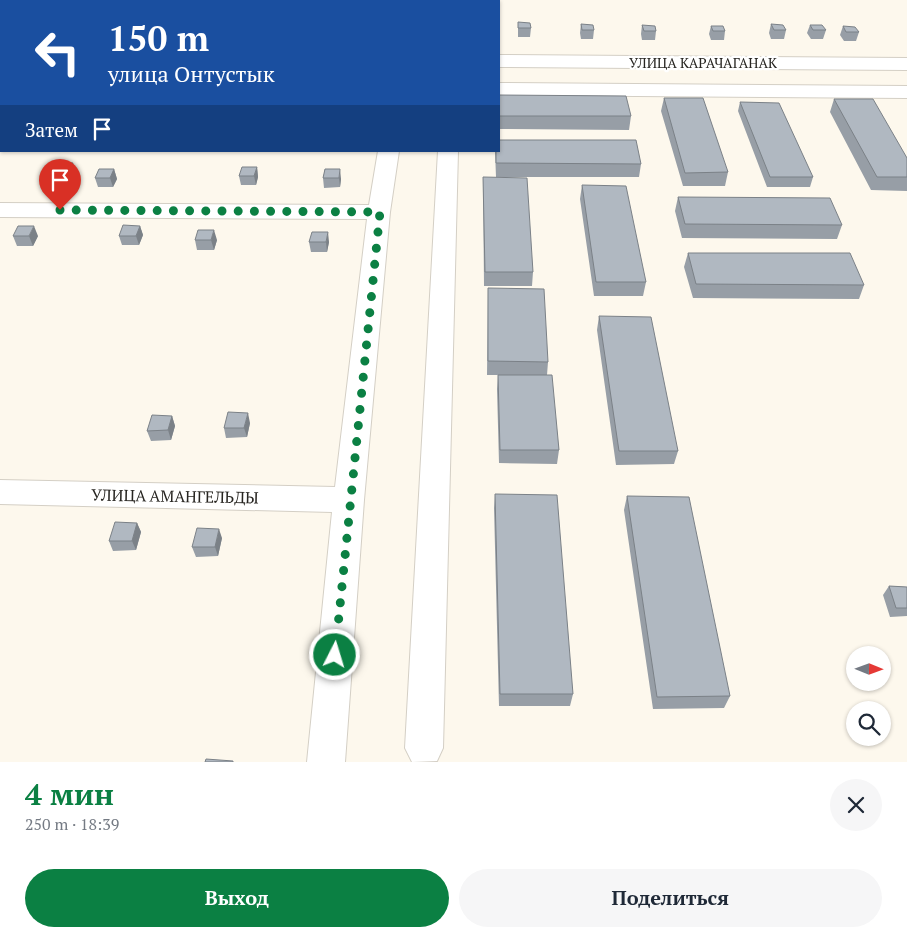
<!DOCTYPE html>
<html lang="ru">
<meta charset="utf-8">
<style>
:root{--surface:#fff;--page:#f6f6f7;--text:#1f2937;--muted:#747a83;--accent:#0b8043}
body{margin:0;font-family:"PT Serif",serif;background:var(--page);color:var(--text);height:100vh;display:flex;flex-direction:column;font-size:19px;white-space:nowrap}
*{box-sizing:border-box;margin:0}
p{font-size:16px;color:var(--muted)}
.icon{flex:none;width:28px;height:28px;fill:none;stroke:currentColor;stroke-width:2;stroke-linecap:round;stroke-linejoin:round}
.map{position:relative;height:762px;overflow:hidden}
.drawer{display:flex;flex-direction:column;background:var(--surface);flex:1}
.drawer>*{flex:none}
.banner{position:absolute;left:0px;top:0px;width:500px;height:152px;box-shadow:0 1px 4px #0004;background:#1a4fa0;color:#fff;overflow:hidden}
.needle{width:32px;rotate:91deg}
.fabs{position:absolute;left:846px;top:646px;display:grid;gap:10px}
.fabs a{display:grid;place-items:center;width:45px;height:45px;border-radius:50%;background:var(--surface);box-shadow:0 1px 4px #0004;font-size:25px}
.pin{position:absolute;display:grid;place-items:center;width:42px;height:42px;color:#fff;margin:-51px -21px;border-radius:50% 50% 50% 0;rotate:-45deg;box-shadow:0 0 5px #0007}
.pin .icon{rotate:45deg}
.me{position:absolute;width:55px;margin:-28px;rotate:5deg;stroke-linejoin:round;filter:drop-shadow(0 0 4px #0008)}
.turn{display:flex;align-items:center;gap:18px;height:105px;padding:0 25px;font-size:22px}
.turn .icon{width:65px;height:65px;stroke-width:2.5}
.turn b{display:block;font-size:35px;line-height:42px}
.then{display:flex;align-items:center;height:48px;padding:0 25px;background:#0003;gap:10px;font-size:19px}
.round{display:grid;place-items:center;flex:none;width:52px;height:52px;border-radius:26px;background:var(--page)}
.overview{display:flex;align-items:center;justify-content:space-between;height:85px;padding:0 25px}
h1{font-size:30px;font-weight:800;line-height:38px;color:var(--accent)}
.cta{display:flex;gap:10px;margin-top:auto;padding:10px 25px}
.cta a{flex:1;height:58px;border-radius:30px;background:var(--accent);color:#fff;font-size:20px;font-weight:800;line-height:58px;text-align:center}
.cta a+a{background:var(--page);color:var(--text)}
.map>svg:first-child{display:block}
</style>
<div class="map">
<svg width="907" height="762" viewBox="0 0 907 762">
<rect width="100%" height="100%" fill="#fdf8ed"/>
<g fill="none" stroke-linecap="round" stroke-linejoin="round">
<g stroke="#d4cfc5" stroke-width="2">
<path id="minor" d="M 0,47 L 1,47 L 1,57 L 0,57 Z
M 499,55 L 907,58 L 907,70 L 499,67 Z
M 499,83 L 907,86 L 907,98 L 499,95 Z
M 378,151 L 399,151 L 390,212 L 364,500 L 345,762 L 307,762 L 332,512 L 0,504 L 0,480 L 335,487 L 367,219 L 0,217 L 0,203 L 369,205 Z
M 438,151 L 458,151 L 443,748 L 437,761 L 412,762 L 405,748 Z"/>
</g>
<use href="#minor" fill="#fff" fill-rule="evenodd"/>
</g>
<path fill="#979ea6" d="M 518,22 L 531,28 L 530,37 L 518,37 Z
M 581,24 L 594,30 L 593,39 L 581,39 L 580,33 Z
M 771,24 L 786,30 L 784,39 L 771,39 L 769,33 Z
M 642,25 L 656,31 L 655,40 L 642,40 L 641,34 Z
M 810,25 L 826,30 L 823,39 L 811,39 L 807,33 Z
M 711,26 L 725,31 L 724,40 L 711,40 L 709,34 Z
M 843,26 L 859,32 L 856,41 L 844,41 L 840,35 Z
M 499,95 L 631,116 L 629,130 L 499,129 Z
M 664,98 L 728,172 L 725,186 L 683,186 L 661,111 Z
M 834,99 L 907,158 L 907,191 L 871,190 L 830,112 Z
M 740,102 L 813,177 L 810,187 L 767,187 L 738,111 Z
M 495,151 L 499,151 L 641,164 L 639,177 L 496,177 Z
M 58,163 L 76,172 L 72,181 L 56,181 L 53,171 Z
M 257,167 L 258,177 L 256,185 L 241,185 L 239,176 Z
M 114,169 L 117,179 L 113,187 L 98,187 L 95,178 Z
M 325,169 L 341,179 L 340,187 L 324,188 L 323,178 Z
M 483,177 L 533,272 L 532,286 L 484,286 Z
M 582,185 L 646,282 L 643,296 L 594,296 L 580,199 Z
M 678,197 L 842,225 L 837,239 L 682,238 L 675,211 Z
M 140,226 L 143,235 L 139,245 L 122,245 L 119,236 Z
M 13,236 L 38,236 L 33,246 L 17,246 Z
M 195,240 L 217,240 L 214,250 L 197,250 Z
M 309,242 L 329,242 L 327,252 L 311,252 Z
M 688,253 L 864,285 L 859,299 L 693,298 L 684,267 Z
M 488,288 L 548,362 L 547,375 L 559,450 L 557,464 L 499,463 L 497,389 L 498,375 L 510,375 L 487,375 Z
M 599,316 L 678,451 L 674,464 L 616,465 L 597,330 Z
M 172,416 L 175,426 L 171,440 L 151,441 L 147,431 Z
M 250,423 L 247,437 L 226,438 L 224,428 Z
M 495,494 L 573,694 L 570,706 L 499,706 L 494,508 Z
M 627,496 L 730,696 L 724,708 L 653,709 L 624,510 Z
M 137,523 L 141,532 L 136,550 L 113,551 L 109,541 Z
M 222,538 L 218,556 L 196,557 L 192,547 Z
M 889,586 L 907,587 L 907,616 L 890,617 L 883,595 Z"/>
<path fill="#7b8187" d="M 73,163 L 76,172 L 72,181 L 68,171 Z
M 257,167 L 258,177 L 256,185 L 254,176 Z
M 114,169 L 117,179 L 113,187 L 110,178 Z
M 340,169 L 341,179 L 340,187 L 339,178 Z
M 34,226 L 38,236 L 33,246 L 29,236 Z
M 140,226 L 143,235 L 139,245 L 136,236 Z
M 214,230 L 217,240 L 214,250 L 211,240 Z
M 328,232 L 329,242 L 327,252 L 326,242 Z
M 248,413 L 250,423 L 247,437 L 244,428 Z
M 172,416 L 175,426 L 171,440 L 168,430 Z
M 137,523 L 141,532 L 136,550 L 132,541 Z
M 219,529 L 222,538 L 218,556 L 215,547 Z"/>
<path fill="#b0b8c1" stroke="#7b8187" d="M 518,22 L 530,23 L 531,28 L 518,28 Z
M 581,24 L 593,25 L 594,30 L 582,30 Z
M 771,24 L 783,25 L 786,30 L 774,30 Z
M 642,25 L 655,26 L 656,31 L 644,31 Z
M 810,25 L 822,25 L 826,30 L 813,30 Z
M 711,26 L 723,26 L 725,31 L 713,31 Z
M 843,26 L 855,27 L 859,32 L 846,32 Z
M 499,95 L 626,96 L 631,116 L 499,116 Z
M 664,98 L 703,98 L 728,172 L 685,173 Z
M 834,99 L 873,99 L 907,158 L 907,177 L 877,177 Z
M 740,102 L 779,103 L 813,177 L 770,177 Z
M 499,140 L 636,140 L 641,164 L 496,163 L 496,151 L 499,151 Z
M 58,163 L 73,163 L 68,171 L 53,171 Z
M 242,167 L 257,167 L 254,176 L 239,176 Z
M 99,169 L 114,169 L 110,178 L 95,178 Z
M 325,169 L 340,169 L 339,178 L 323,178 Z
M 483,177 L 527,178 L 533,272 L 485,272 Z
M 582,185 L 626,186 L 646,282 L 596,282 Z
M 678,197 L 830,198 L 842,225 L 685,224 Z
M 123,225 L 140,226 L 136,236 L 119,236 Z
M 18,226 L 34,226 L 29,236 L 13,236 Z
M 198,230 L 214,230 L 211,240 L 195,240 Z
M 312,232 L 328,232 L 326,242 L 309,242 Z
M 688,253 L 850,253 L 864,285 L 696,284 Z
M 488,288 L 544,289 L 548,362 L 488,361 Z
M 599,316 L 651,317 L 678,451 L 619,451 Z
M 498,375 L 552,375 L 559,450 L 500,450 Z
M 228,412 L 248,413 L 244,428 L 224,428 Z
M 152,415 L 172,416 L 168,430 L 147,431 Z
M 495,494 L 557,495 L 573,694 L 500,694 Z
M 627,496 L 689,497 L 730,696 L 657,697 Z
M 115,522 L 137,523 L 132,541 L 109,541 Z
M 197,528 L 219,529 L 215,547 L 192,547 Z
M 889,586 L 907,587 L 907,608 L 896,608 Z
M 206,759 L 233,761 L 233,762 L 205,762 Z"/>
<g fill="none" stroke-linecap="round" stroke-linejoin="round">
<path stroke="#0b8043" stroke-width="9" stroke-dasharray="0 16.2" d="M 60,210 L 380,212 L 335,655"/>
</g>
<g text-anchor="middle" dominant-baseline="central" stroke-width="4.5" stroke-linejoin="round" paint-order="stroke">
<g font-size="14" fill="#272521" stroke="#fff">
<text x="703" y="62">УЛИЦА КАРАЧАГАНАК</text>
</g>
<g font-size="16" fill="#272521" stroke="#fff">
<text transform="translate(175 496) rotate(1)">УЛИЦА АМАНГЕЛЬДЫ</text>
</g>
</g>
</svg>
<div class="fabs">
<a><svg class="needle" viewBox="-14 -14 28 28"><path d="M0-13l5 13h-10z" fill="#e53935"/><path d="M0 13l5-13h-10z" fill="#747a83"/></svg></a>
<a><svg class="icon" aria-label="search" viewBox="0 0 24 24"><circle cx="10" cy="10" r="6"/><path d="M15 15l6 6"/></svg></a>
</div>
<div class="pin" style="left:60px;top:210px;background:#d93025"><svg class="icon" aria-label="arrive" viewBox="0 0 24 24"><path d="M6 21V4h12l-3 4 3 4H6"/></svg></div>
<svg class="me" style="left:335px;top:655px" viewBox="-20 -20 40 40"><circle r="17" fill="#0b8043" stroke="#fff" stroke-width="3"/><path d="M0-11L8 9 0 5-8 9z" fill="#fff"/></svg>
<div class="banner">
<div class="turn"><svg class="icon" aria-label="left" viewBox="0 0 24 24"><path d="M17 20v-9H6M10 6l-5 5 5 5"/></svg><div><b>150 m</b>улица Онтустык</div></div>
<div class="then">Затем<svg class="icon" aria-label="arrive" viewBox="0 0 24 24"><path d="M6 21V4h12l-3 4 3 4H6"/></svg></div>
</div>
</div>
<section class="drawer">
<div class="overview"><div><h1>4 мин</h1><p>250 m · 18:39</p></div><a class="round"><svg class="icon" aria-label="close" viewBox="0 0 24 24"><path d="M6 6l12 12M18 6L6 18"/></svg></a></div>
<div class="cta"><a>Выход</a><a>Поделиться</a></div>
</section>
